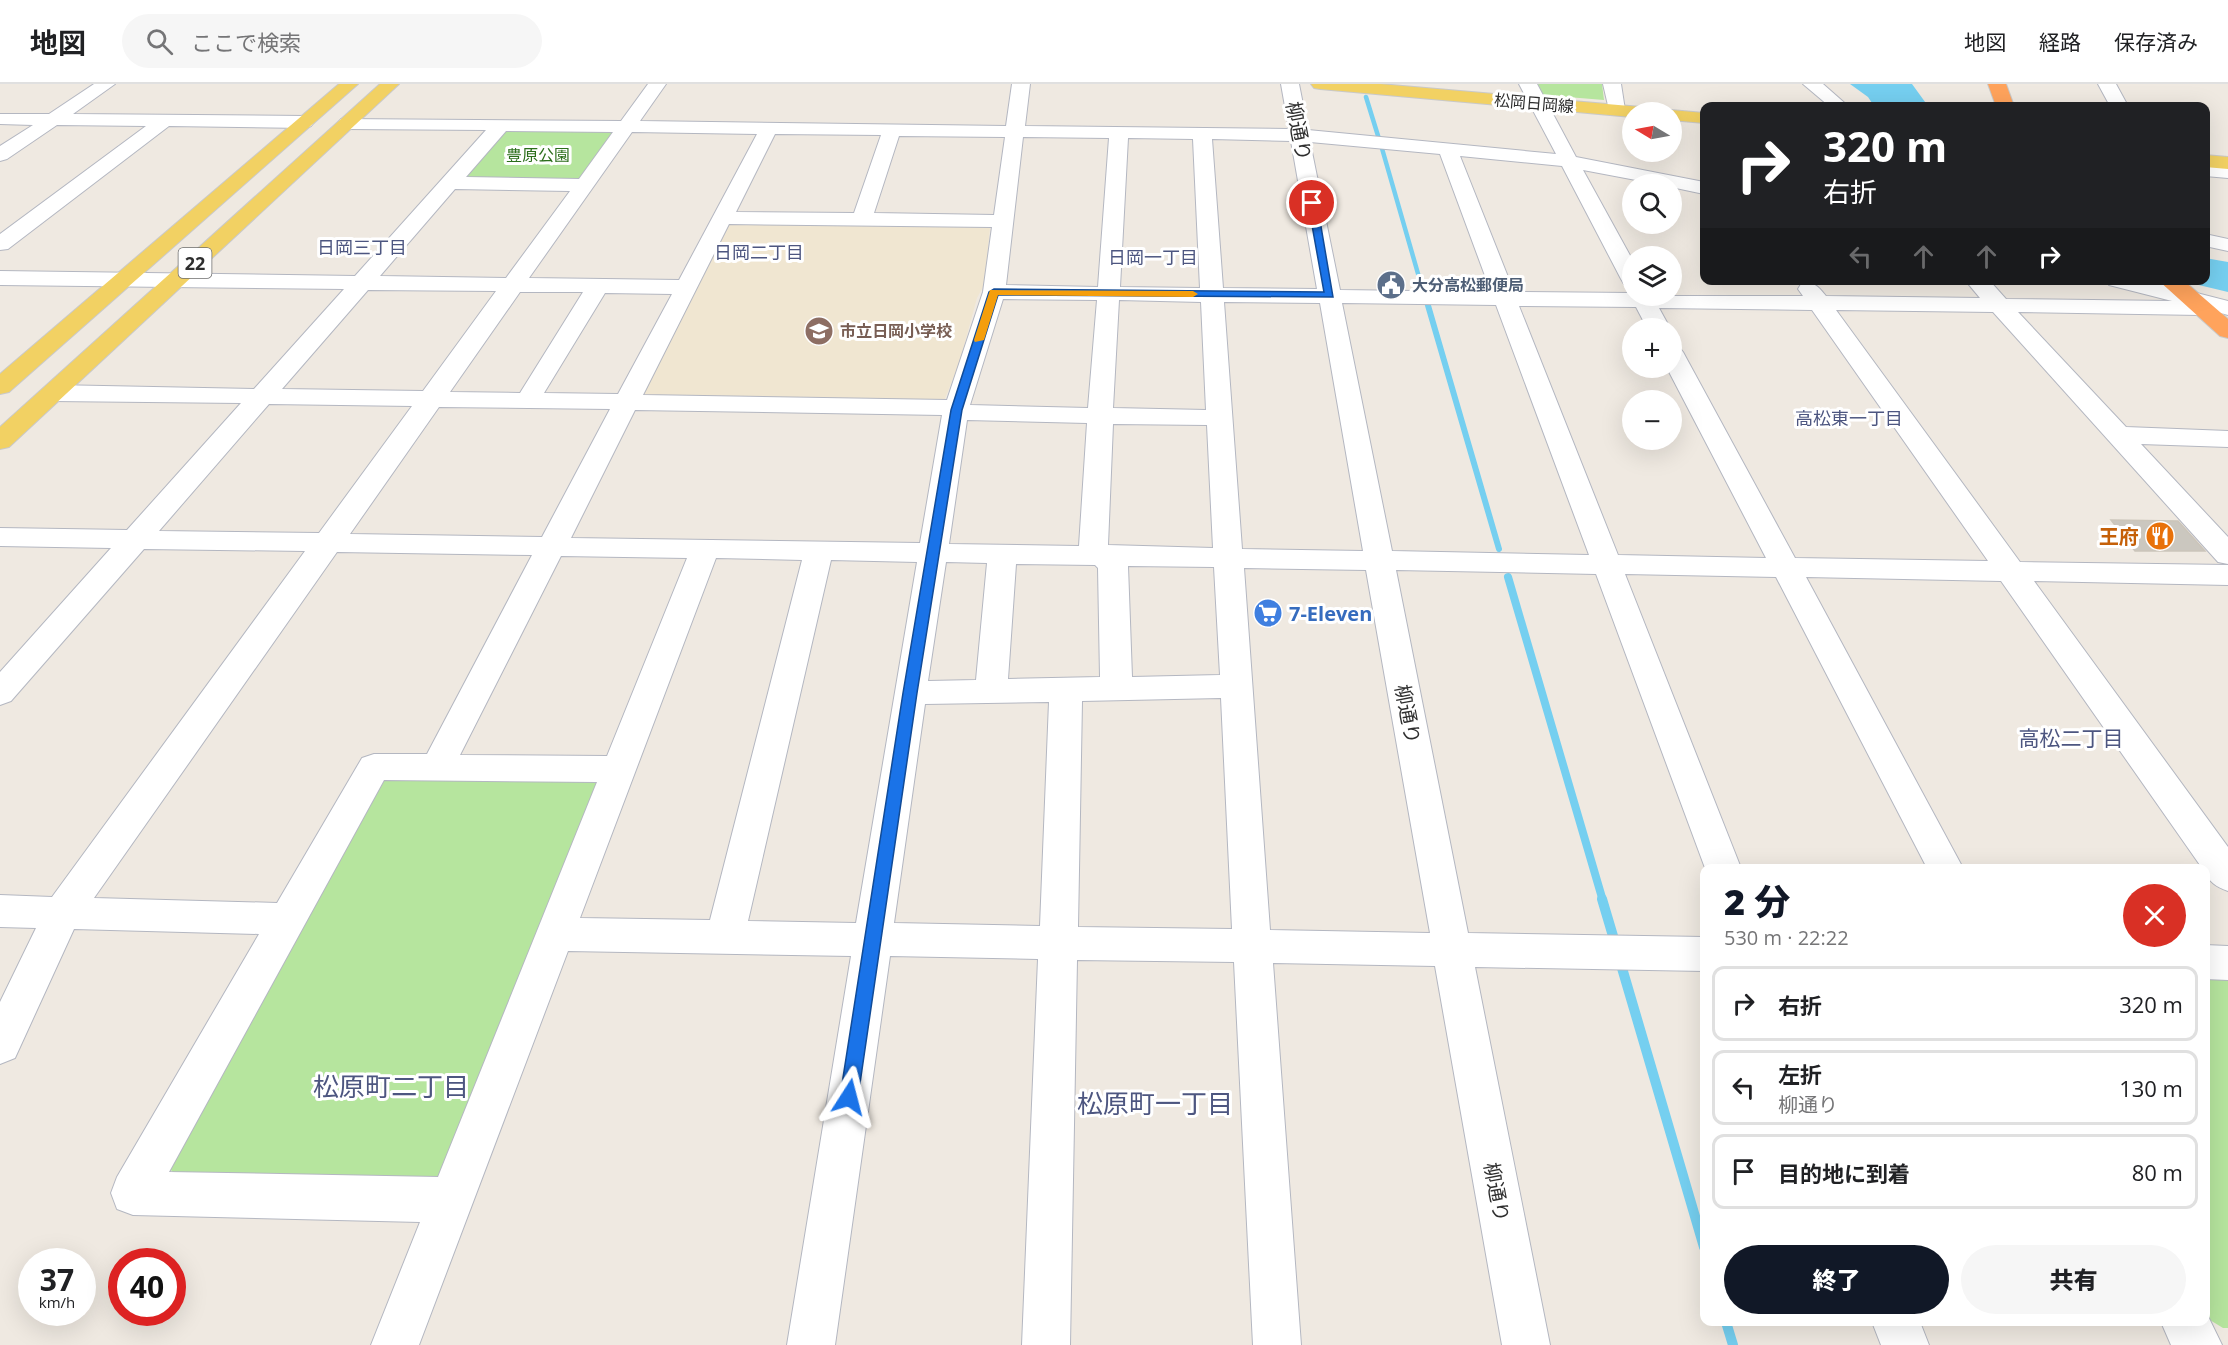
<!DOCTYPE html>
<html lang="ja">
<meta charset="utf-8">
<style>
:root{--surface:#fff;--page:#f6f6f6;--text:#202124;--muted:#757577;--line:#e0e0e0;--accent:#111827}
body{margin:0;font-family:"Open Sans","Noto Sans JP",sans-serif;background:var(--page);color:var(--text);height:100vh;display:flex;flex-direction:column;font-size:22px;white-space:nowrap}
*{box-sizing:border-box;margin:0}
p{font-size:20px;color:var(--muted)}
.icon{flex:none;width:33px;height:33px;fill:none;stroke:currentColor;stroke-width:2;stroke-linecap:round;stroke-linejoin:round}
.map{position:relative;flex:1;overflow:hidden}
.side{position:absolute;left:1700px;top:780px;width:510px;height:462px;display:flex;flex-direction:column;background:var(--surface);border-radius:12px;box-shadow:0 6px 24px #0002}
.side>*{flex:none}
.top-card{position:absolute;left:1700px;top:18px;width:510px;height:183px;border-radius:12px;box-shadow:0 6px 24px #0002;background:#202124;color:#fff;overflow:hidden}
.needle{width:39px;rotate:280deg}
.controls{position:absolute;left:1622px;top:18px;display:grid;gap:12px}
.controls a{display:grid;place-items:center;width:60px;height:60px;border-radius:50%;background:var(--surface);box-shadow:0 6px 24px #0002;font-size:30px}
.speed{position:absolute;left:18px;top:1164px;display:flex;gap:12px;font-size:30px;font-weight:700;text-align:center}
.speed>*{display:grid;place-content:center;width:78px;height:78px;border-radius:50%;background:var(--surface);box-shadow:0 6px 24px #0002;line-height:1}
.speed small{font-size:15px;font-weight:400}
.speed .limit{border:9px solid #d22;background:#fff;color:#111}
.pin{position:absolute;display:grid;place-items:center;width:51px;height:51px;color:#fff;margin:-26px;border:3px solid #fff;border-radius:50%;box-shadow:0 2px 6px #0007}
.me{position:absolute;width:66px;margin:-33px;rotate:9deg;stroke-linejoin:round;filter:drop-shadow(0 0 4px #0008)}
.turn{display:flex;align-items:center;gap:21px;height:126px;padding:0 24px;font-size:27px}
.turn .icon{width:78px;height:78px;stroke-width:2.5}
.turn b{display:block;font-size:42px;line-height:51px}
.lanes{display:flex;align-items:center;height:57px;padding:0 24px;background:#0003;justify-content:center;gap:30px;direction:ltr}
.lanes .off{opacity:.35}
.round{display:grid;place-items:center;flex:none;width:63px;height:63px;border-radius:32px;background:var(--page)}
.overview{display:flex;align-items:center;justify-content:space-between;height:102px;padding:0 24px}
h1{font-size:36px;font-weight:800;line-height:45px;color:var(--accent)}
.cta{display:flex;gap:12px;margin-top:auto;padding:12px 24px}
.cta a{flex:1;height:69px;border-radius:36px;background:var(--accent);color:#fff;font-size:24px;font-weight:800;line-height:69px;text-align:center}
.cta a+a{background:var(--page);color:var(--text)}
ul{padding:0;list-style:none}
li{display:flex;align-items:center;gap:18px;height:75px;margin:0 12px 9px;padding:0 12px;border:3px solid var(--line);border-radius:12px}
li div{flex:1}
li b{display:block;font-size:22px}
li em{font-style:normal}
header{display:flex;align-items:center;gap:36px;box-sizing:border-box;height:84px;padding:0 30px;background:var(--surface);border-bottom:2px solid var(--line)}
header strong{font-size:28px}
nav{display:flex;gap:33px;margin-inline-start:auto;font-size:21px}
.search{width:420px;height:54px;background:var(--page);display:flex;align-items:center;gap:15px;box-sizing:border-box;padding:0 21px;border-radius:33px;color:var(--muted);font-size:22px}
.map>svg:first-child{display:block}
</style>
<header>
<strong>地図</strong>
<div class="search"><svg class="icon" aria-label="search" viewBox="0 0 24 24"><circle cx="10" cy="10" r="6"/><path d="M15 15l6 6"/></svg>ここで検索</div>
<nav><a>地図</a><a>経路</a><a>保存済み</a></nav>
</header>
<div class="map">
<svg width="2228" height="1261" viewBox="0 0 2228 1261">
<rect width="100%" height="100%" fill="#efe9e1"/>
<path fill="#f0e6d1" d="M 728,139 L 987,140 L 990,144 L 984,201 L 977,214 L 959,280 L 944,317 L 642,314 L 637,311 Z"/>
<path fill="#b6e59e" d="M 1538,0 L 1602,0 L 1604,16 L 1543,11 Z
M 503,46 L 613,47 L 579,95 L 572,97 L 463,93 Z
M 391,691 L 604,697 L 439,1097 L 173,1088 L 163,1079 L 377,699 Z
M 2205,891 L 2228,891 L 2228,1244 L 2223,1244 L 2205,1233 Z"/>
<path fill="#75cff0" d="M 1850,0 L 1912,0 L 1928,22 L 1874,22 L 1868,13 Z
M 2205,174 L 2228,178 L 2228,208 L 2182,197 L 2205,196 Z"/>
<g fill="none" stroke-linecap="round" stroke-linejoin="round">
<path stroke="#75cff0" stroke-width="4.5" d="M 1366,13 L 1379,55
M 1381,61 L 1423,207"/>
<path stroke="#75cff0" stroke-width="6" d="M 1423,205 L 1424,209
M 1427,218 L 1499,465"/>
<path stroke="#75cff0" stroke-width="8" d="M 1508,493 L 1603,817"/>
<path stroke="#75cff0" stroke-width="10" d="M 1602,815 L 1613,852
M 1622,884 L 1704,1163
M 1726,1238 L 1733,1261"/>
</g>
<path fill="#cbc7bf" stroke="#cbc5ba" stroke-width="1.5" d="M 2111,436 L 2178,437 L 2205,467 L 2135,467 Z"/>
<g fill="none" stroke-linecap="round" stroke-linejoin="round">
<g stroke="#b4b7c1" stroke-width="2">
<path id="minor" d="M 94,0 L 115,0 L 73,30 L 305,32 L 311,34 L 314,38 L 311,42 L 305,44 L 169,42 L 8,165 L 0,166 L 0,150 L 146,42 L 57,41 L 7,75 L 0,77 L 0,62 L 33,41 L 0,40 L 0,30 L 49,30 Z
M 648,0 L 666,0 L 640,37 L 1006,42 L 1012,0 L 1030,0 L 1025,42 L 1289,45 L 1281,0 L 1299,0 L 1308,46 L 1556,70 L 1519,0 L 1537,0 L 1576,73 L 1704,98 L 1704,110 L 1671,103 L 1671,100 L 1657,100 L 1583,86 L 1632,175 L 1632,202 L 1624,200 L 1621,195 L 1562,82 L 1460,72 L 1514,208 L 1632,209 L 1632,212 L 1803,212 L 1798,205 L 1801,200 C 1814,197 1818,202 1826,212 L 1980,214 L 1965,196 L 1989,196 L 2006,215 L 2172,217 L 2109,201 L 2106,196 L 2146,196 L 2228,217 L 2228,231 L 2210,226 L 2200,231 L 2018,228 L 2126,343 L 2228,347 L 2228,363 L 2141,360 L 2228,453 L 2228,480 L 2218,478 L 1993,228 L 1836,226 L 2020,478 L 2228,481 L 2228,501 L 2034,497 L 2228,763 L 2228,807 C 2217,803 2207,798 2205,784 L 2202,784 L 2001,497 L 1806,493 L 1963,784 L 1927,784 L 1776,493 L 1625,490 L 1741,784 L 1705,784 L 1596,490 L 1396,486 L 1468,849 L 1704,853 L 1704,887 L 1475,883 L 1550,1261 L 1502,1261 L 1435,882 L 1273,879 L 1301,1261 L 1253,1261 L 1234,878 L 1077,876 L 1070,1261 L 1022,1261 L 1038,875 L 890,872 L 835,1261 L 787,1261 L 851,872 L 568,867 L 419,1261 L 371,1261 L 420,1138 L 133,1131 L 117,1125 L 111,1109 L 117,1093 L 259,850 L 74,845 L 15,974 L 0,980 L 0,918 L 36,844 L 0,843 L 0,811 L 52,813 L 305,467 L 144,465 L 11,617 L 0,621 L 0,588 L 111,464 L 0,462 L 0,444 L 127,446 L 241,319 L 53,317 L 44,314 L 40,309 L 44,304 L 53,301 L 254,305 L 344,205 L 0,201 L 0,187 L 355,192 L 486,46 L 347,45 L 341,43 L 338,39 L 341,35 L 621,37 ZM 506,47 L 613,48 L 579,95 L 466,93 ZM 632,48 L 757,50 L 679,196 L 529,194 ZM 775,50 L 881,51 L 854,129 L 736,128 ZM 899,52 L 1005,53 L 994,131 L 874,129 ZM 1023,53 L 1109,54 L 1098,203 L 1006,201 ZM 1128,54 L 1193,55 L 1200,204 L 1120,203 ZM 1212,55 L 1291,57 L 1317,205 L 1223,204 ZM 1310,58 L 1440,70 L 1491,208 L 1340,206 ZM 455,105 L 570,107 L 506,194 L 380,192 ZM 729,140 L 992,143 L 983,208 L 947,316 L 643,311 ZM 368,206 L 496,207 L 423,307 L 282,305 ZM 520,208 L 583,208 L 520,309 L 450,308 ZM 605,209 L 672,210 L 618,310 L 544,309 ZM 1003,215 L 1097,216 L 1088,324 L 970,321 ZM 1119,216 L 1201,218 L 1206,326 L 1113,324 ZM 1224,218 L 1320,219 L 1363,467 L 1242,465 ZM 1342,219 L 1496,221 L 1589,471 L 1392,467 ZM 1519,222 L 1636,223 L 1647,244 L 1670,244 L 1659,224 L 1812,226 L 1988,477 L 1795,474 L 1683,268 L 1679,263 L 1671,261 L 1671,284 L 1667,284 L 1766,474 L 1618,471 ZM 269,320 L 412,322 L 319,449 L 159,447 ZM 439,323 L 610,325 L 542,453 L 350,450 ZM 635,326 L 942,331 L 920,459 L 571,454 ZM 967,336 L 1087,339 L 1079,462 L 949,460 ZM 1113,340 L 1207,341 L 1213,464 L 1108,461 ZM 337,468 L 532,471 L 427,670 L 374,670 L 362,674 L 277,819 L 94,814 ZM 561,472 L 687,474 L 607,672 L 460,671 ZM 716,474 L 802,476 L 710,836 L 580,834 ZM 831,476 L 917,478 L 856,839 L 748,837 ZM 946,478 L 987,479 L 976,596 L 928,597 ZM 1016,480 L 1095,481 L 1098,484 L 1100,593 L 1008,595 ZM 1128,482 L 1214,483 L 1220,591 L 1132,593 ZM 1244,484 L 1366,486 L 1430,849 L 1270,846 ZM 1221,614 L 1232,845 L 1078,843 L 1082,617 ZM 1049,618 L 1040,842 L 894,839 L 925,620 ZM 384,696 L 597,698 L 438,1093 L 169,1088 Z
M 1603,0 L 1621,0 L 1625,26 L 1622,30 L 1610,30 Z
M 1803,0 L 1823,0 L 1848,22 L 1829,22 Z
M 2098,0 L 2116,0 L 2128,22 L 2110,22 Z
M 2205,80 L 2228,82 L 2228,94 L 2205,92 Z
M 2205,150 L 2228,155 L 2228,167 L 2205,162 Z
M 2205,861 L 2228,862 L 2228,896 L 2205,895 Z
M 2205,1226 L 2222,1261 L 2171,1261 L 2161,1238 L 2205,1238 Z
M 1872,1238 L 1920,1238 L 1929,1261 L 1881,1261 Z"/>
</g>
<g stroke="#c9c9c9" stroke-width="2">
<path id="major" d="M 339,0 L 358,0 L 9,308 L 0,310 L 0,290 Z
M 380,0 L 399,0 L 9,363 L 0,365 L 0,343 Z
M 1311,0 L 1380,0 L 1641,23 L 1647,24 L 1650,28 L 1632,28 L 1632,33 L 1320,5 L 1314,4 Z
M 1671,26 L 1704,29 L 1704,39 L 1671,36 L 1671,28 L 1664,28 Z
M 2205,71 L 2228,73 L 2228,85 L 2205,83 Z"/>
</g>
<g stroke="#c9c9c9" stroke-width="2">
<path id="highway" d="M 1988,0 L 2006,0 L 2014,22 L 1996,22 Z
M 2158,196 L 2183,196 L 2228,235 L 2228,254 L 2220,252 Z"/>
</g>
<use href="#minor" fill="#fff" fill-rule="evenodd"/>
<use href="#major" fill="#f2d163" fill-rule="evenodd"/>
<use href="#highway" fill="#ffa35c" fill-rule="evenodd"/>
</g>
<path fill="#1a73e8" stroke="#114b97" stroke-width="1.5" d="M 1312,117 L 1317,119 L 1333,213 L 998,211 L 962,326 L 917,609 L 858,1013 L 855,1019 L 849,1021 L 843,1019 L 840,1013 L 903,609 L 951,326 L 989,208 L 994,205 L 1324,208 L 1308,119 Z"/>
<path fill="#f59e0b" d="M 990,206 L 1193,207 L 1198,210 L 1193,213 L 998,211 L 984,256 L 975,258 L 974,256 Z"/>
<defs>
<g id="civic-disc" transform="scale(1.5)"><circle r="9.5" fill="#5c6f8a" stroke="#fff"/><path d="M-.6-6.5H3V-4.5H.6V-3L4-1V1h2V6H-6V1h2V-1L-.6-3ZM-1.2 2.5V6h2.4V2.5Z" fill="#fff"/></g>
<g id="school-disc" transform="scale(1.5)"><circle r="9.5" fill="#8d6e63" stroke="#fff"/><path d="M0-5L7-2L0 1L-7-2ZM-4 1L0 2.5L4 1V4Q0 6-4 4Z" fill="#fff"/></g>
<g id="restaurant-disc" transform="scale(1.5)"><circle r="9.5" fill="#e8710a" stroke="#fff"/><path d="M-5-6h1v4h1v-4h1v4h1v-4h1v5L-1.5 .5V6h-2V.5L-5-1ZM5-6V6H3V1.5H1.5Q1.5-4 5-6Z" fill="#fff"/></g>
<g id="supermarket-disc" transform="scale(1.5)"><circle r="9.5" fill="#3f7fe0" stroke="#fff"/><path d="M-6-5.5h2.5l.6 2H6L4.5 2H-2.5L-4.4-4H-6ZM-1.5 3.2a1.3 1.3 0 1 0 .1 0ZM3 3.2a1.3 1.3 0 1 0 .1 0Z" fill="#fff"/></g>
</defs>
<g fill-rule="evenodd">
<use href="#civic-disc" x="1391" y="201"/>
<use href="#school-disc" x="819" y="247"/>
<use href="#restaurant-disc" x="2160" y="452"/>
<use href="#supermarket-disc" x="1268" y="529"/>
</g>
<g text-anchor="middle" dominant-baseline="central" stroke-width="6" stroke-linejoin="round" paint-order="stroke">
<g font-size="16" fill="#2e2e2e" stroke="#fff">
<text transform="translate(1534 19) rotate(5)">松岡日岡線</text>
</g>
<g font-size="16" fill="#2c6e1b" stroke="#fff">
<text x="538" y="71">豊原公園</text>
</g>
<g font-size="16" font-weight="bold" fill="#4e5e75" stroke="#fff" text-anchor="start">
<text x="1412" y="201">大分高松郵便局</text>
</g>
<g font-size="16" font-weight="bold" fill="#785e54" stroke="#fff" text-anchor="start">
<text x="840" y="247">市立日岡小学校</text>
</g>
<g font-size="18" fill="#4d5680" stroke="#fff">
<text x="362" y="163">日岡三丁目</text>
<text x="759" y="168">日岡二丁目</text>
<text x="1153" y="173">日岡一丁目</text>
<text x="1849" y="334">高松東一丁目</text>
</g>
<rect fill="#fff" stroke="#6d6d6d" stroke-width="1.5" x="178.5" y="164" width="33" height="30" rx="4.5"/>
<g font-size="18" font-weight="bold" fill="#2e2e2e">
<text x="195" y="179">22</text>
</g>
<g font-size="20" fill="#2e2e2e" stroke="#fff">
<text transform="translate(1299 47) rotate(79)">柳通り</text>
<text transform="translate(1408 630) rotate(79)">柳通り</text>
<text transform="translate(1497 1108) rotate(79)">柳通り</text>
</g>
<g font-size="20" font-weight="bold" fill="#c56008" stroke="#fff" text-anchor="end">
<text x="2139" y="452">王府</text>
</g>
<g font-size="20" font-weight="bold" fill="#366cbe" stroke="#fff" text-anchor="start">
<text x="1289" y="529">7-Eleven</text>
</g>
<g font-size="21" fill="#4d5680" stroke="#fff">
<text x="2071" y="654">高松二丁目</text>
</g>
<g font-size="26" fill="#4d5680" stroke="#fff">
<text x="391" y="1002">松原町二丁目</text>
<text x="1155" y="1019">松原町一丁目</text>
</g>
</g>
</svg>
<div class="controls">
<a><svg class="needle" viewBox="-14 -14 28 28"><path d="M0-13l5 13h-10z" fill="#e53935"/><path d="M0 13l5-13h-10z" fill="#757577"/></svg></a>
<a><svg class="icon" aria-label="search" viewBox="0 0 24 24"><circle cx="10" cy="10" r="6"/><path d="M15 15l6 6"/></svg></a>
<a><svg class="icon" aria-label="layers" viewBox="0 0 24 24"><path d="M12 4l9 5-9 5-9-5zM3 14l9 5 9-5"/></svg></a>
<a>+</a>
<a>−</a>
</div>
<div class="speed"><div>37<small>km/h</small></div><div class="limit">40</div></div>
<div class="pin" style="left:1312px;top:119px;background:#d93025"><svg class="icon" aria-label="arrive" viewBox="0 0 24 24"><path d="M6 21V4h12l-3 4 3 4H6"/></svg></div>
<svg class="me" style="left:849px;top:1013px" viewBox="-20 -20 40 40"><path d="M0-17L14 15 0 8-14 15z" fill="#1a73e8" stroke="#fff" stroke-width="4"/></svg>
<div class="top-card">
<div class="turn"><svg class="icon" aria-label="right" viewBox="0 0 24 24"><path d="M7 20v-9h11M14 6l5 5-5 5"/></svg><div><b>320 m</b>右折</div></div>
<div class="lanes"><svg class="icon off" aria-label="left" viewBox="0 0 24 24"><path d="M17 20v-9H6M10 6l-5 5 5 5"/></svg><svg class="icon off" aria-label="ahead" viewBox="0 0 24 24"><path d="M12 20V5M6 11l6-6 6 6"/></svg><svg class="icon off" aria-label="ahead" viewBox="0 0 24 24"><path d="M12 20V5M6 11l6-6 6 6"/></svg><svg class="icon" aria-label="right" viewBox="0 0 24 24"><path d="M7 20v-9h11M14 6l5 5-5 5"/></svg></div>
</div>
<section class="side">
<div class="overview"><div><h1>2 分</h1><p>530 m · 22:22</p></div><a class="round" style="background:#d93025;color:#fff"><svg class="icon" aria-label="close" viewBox="0 0 24 24"><path d="M6 6l12 12M18 6L6 18"/></svg></a></div>
<ul>
<li><svg class="icon" aria-label="right" viewBox="0 0 24 24"><path d="M7 20v-9h11M14 6l5 5-5 5"/></svg><div><b>右折</b></div><em>320 m</em></li>
<li><svg class="icon" aria-label="left" viewBox="0 0 24 24"><path d="M17 20v-9H6M10 6l-5 5 5 5"/></svg><div><b>左折</b><p>柳通り</p></div><em>130 m</em></li>
<li><svg class="icon" aria-label="arrive" viewBox="0 0 24 24"><path d="M6 21V4h12l-3 4 3 4H6"/></svg><div><b>目的地に到着</b></div><em>80 m</em></li>
</ul>
<div class="cta"><a>終了</a><a>共有</a></div>
</section>
</div>
